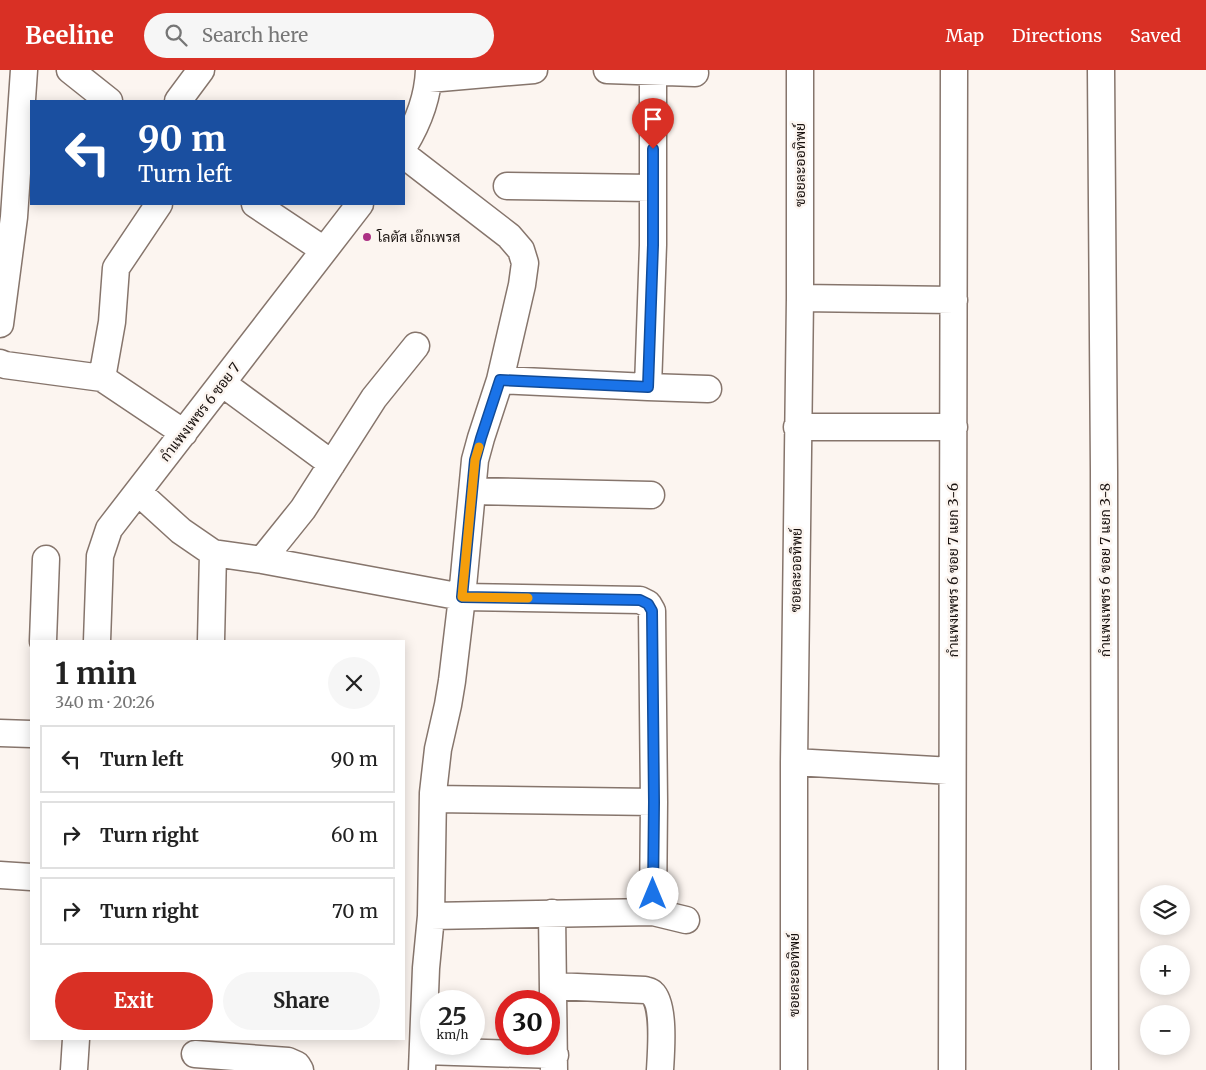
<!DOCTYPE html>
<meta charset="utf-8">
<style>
:root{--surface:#fff;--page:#f6f6f6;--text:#222;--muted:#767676;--line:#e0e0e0;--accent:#d93025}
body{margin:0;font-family:Merriweather,Sarabun,serif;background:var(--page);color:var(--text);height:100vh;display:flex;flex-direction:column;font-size:19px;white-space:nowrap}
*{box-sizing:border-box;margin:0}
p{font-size:16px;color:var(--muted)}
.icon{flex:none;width:28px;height:28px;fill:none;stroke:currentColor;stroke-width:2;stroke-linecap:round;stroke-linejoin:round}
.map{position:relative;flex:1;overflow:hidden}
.sheet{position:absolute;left:30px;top:570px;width:375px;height:400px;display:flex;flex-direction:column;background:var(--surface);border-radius:0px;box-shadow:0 2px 12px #0003}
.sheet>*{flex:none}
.top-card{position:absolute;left:30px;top:30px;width:375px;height:105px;border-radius:0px;box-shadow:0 2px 12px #0003;background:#1a4fa0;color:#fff;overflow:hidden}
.tools{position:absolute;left:1140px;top:815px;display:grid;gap:10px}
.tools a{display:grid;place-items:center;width:50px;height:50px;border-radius:50%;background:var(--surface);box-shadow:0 2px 12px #0003;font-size:25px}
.speed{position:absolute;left:420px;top:920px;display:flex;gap:10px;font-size:25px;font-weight:700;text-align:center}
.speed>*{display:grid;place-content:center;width:65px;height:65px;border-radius:50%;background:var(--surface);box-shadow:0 2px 12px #0003;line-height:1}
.speed small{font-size:12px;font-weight:400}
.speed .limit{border:8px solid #d22;background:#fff;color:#111}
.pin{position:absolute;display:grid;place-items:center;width:42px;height:42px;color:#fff;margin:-51px -21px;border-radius:50% 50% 50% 0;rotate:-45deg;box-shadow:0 0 5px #0007}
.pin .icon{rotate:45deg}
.me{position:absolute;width:55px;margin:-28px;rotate:0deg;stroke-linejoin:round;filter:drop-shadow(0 0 4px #0008)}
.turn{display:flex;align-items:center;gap:18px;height:105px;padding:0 25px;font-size:22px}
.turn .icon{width:65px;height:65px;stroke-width:2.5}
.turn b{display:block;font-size:35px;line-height:42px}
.round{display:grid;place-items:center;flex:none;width:52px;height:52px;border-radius:26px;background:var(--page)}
.summary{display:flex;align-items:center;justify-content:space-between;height:85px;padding:0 25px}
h1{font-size:30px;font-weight:700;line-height:38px}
.action{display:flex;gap:10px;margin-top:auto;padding:10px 25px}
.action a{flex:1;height:58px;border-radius:30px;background:var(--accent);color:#fff;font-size:20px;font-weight:700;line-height:58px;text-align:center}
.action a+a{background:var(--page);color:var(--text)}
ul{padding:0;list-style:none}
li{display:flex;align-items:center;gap:15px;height:68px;margin:0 10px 8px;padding:0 15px;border:2px solid var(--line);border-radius:0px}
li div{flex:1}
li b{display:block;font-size:19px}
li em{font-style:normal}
header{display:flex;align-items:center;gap:30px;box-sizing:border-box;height:70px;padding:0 25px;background:var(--accent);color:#fff}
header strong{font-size:24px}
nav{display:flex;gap:28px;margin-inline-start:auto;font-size:18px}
.search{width:350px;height:45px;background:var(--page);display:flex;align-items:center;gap:12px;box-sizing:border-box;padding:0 18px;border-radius:28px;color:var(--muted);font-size:19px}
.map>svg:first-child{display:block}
</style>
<header>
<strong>Beeline</strong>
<div class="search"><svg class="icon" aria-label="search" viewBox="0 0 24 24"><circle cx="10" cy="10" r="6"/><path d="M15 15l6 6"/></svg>Search here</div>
<nav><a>Map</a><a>Directions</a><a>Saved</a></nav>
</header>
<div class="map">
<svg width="1206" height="1000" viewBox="0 0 1206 1000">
<rect width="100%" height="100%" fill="#fcf5f0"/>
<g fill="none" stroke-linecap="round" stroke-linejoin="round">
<g stroke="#86756c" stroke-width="29">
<path id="minor" d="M 70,0 L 109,31
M 607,0 L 695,3
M 1101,0 L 1104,401 L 1105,1000
M 429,9 L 534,0
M 178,31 L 201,0
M 404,76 C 418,53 428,28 429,0
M 404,85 L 509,166 L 521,180 L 525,193 L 522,215 L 500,310 L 481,368 L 475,390 L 462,527 L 452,611 L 448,635 L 438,679 L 433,723 L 431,846 L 426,898 L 422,1000
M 507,116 L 653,118
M 255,134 L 324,180
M 800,228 L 954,230
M 0,254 L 14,147 L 24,0
M 0,293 L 5,295 L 102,308 L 112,252 L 116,198 L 159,134
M 102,308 L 184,363
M 500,310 L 648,317 L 708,319
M 222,313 L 332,394
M 648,317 L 653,175 L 653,1
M 797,357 L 954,357
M 472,421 L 651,425
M 138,422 L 181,461 L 213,483 L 262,490 L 462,527 L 640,530 L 648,534 L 652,541 L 654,732 L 653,842
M 262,490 L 303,439 L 374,328 L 416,276
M 43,571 L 46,489
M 97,571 L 100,486 L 109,459 L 360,134
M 211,571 L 213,483
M 0,663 L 31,664
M 794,692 L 952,701
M 433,729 L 654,732
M 0,805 L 31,807
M 552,843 L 554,1000
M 431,846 L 653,842 L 686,850
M 554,916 L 645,920 C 647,921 650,921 652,923 C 665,934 661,983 660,1000
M 423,981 L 555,985
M 195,984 L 288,991 L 297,995 L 300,1000
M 74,1000 L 76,969
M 794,1000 L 794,692 L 800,228 L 800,0
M 952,1000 C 952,667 954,333 954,0"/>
</g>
<use href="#minor" stroke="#fff" stroke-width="26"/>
</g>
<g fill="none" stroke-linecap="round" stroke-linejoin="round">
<g stroke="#114b97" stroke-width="12">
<path id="route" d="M 653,79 L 653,175 L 648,317 L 500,310 L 481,368 L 475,390 L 462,527 L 640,530 L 648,534 L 652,541 L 654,732 L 653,824"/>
</g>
<use href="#route" stroke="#1a73e8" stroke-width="9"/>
<path stroke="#f59e0b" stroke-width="9" d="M 479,377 L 475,390 L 462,527 L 528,528"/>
</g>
<circle fill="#ac3184" stroke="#fcf5f0" stroke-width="2" cx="367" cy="167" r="5"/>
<g text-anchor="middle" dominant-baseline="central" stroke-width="5" stroke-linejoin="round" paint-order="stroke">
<g font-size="14" fill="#19120f" stroke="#fcf5f0">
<text transform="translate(800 95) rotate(-90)">ซอยละออทิพย์</text>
<text transform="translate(200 342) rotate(-52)">กำแพงเพชร 6 ซอย 7</text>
<text transform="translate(796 500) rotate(-89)">ซอยละออทิพย์</text>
<text transform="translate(953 500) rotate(-90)">กำแพงเพชร 6 ซอย 7 แยก 3-6</text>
<text transform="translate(1105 500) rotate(-90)">กำแพงเพชร 6 ซอย 7 แยก 3-8</text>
<text transform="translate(794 905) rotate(-90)">ซอยละออทิพย์</text>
</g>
<g font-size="14" fill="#19120f" stroke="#fcf5f0" text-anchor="start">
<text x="377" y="167">โลตัส เอ๊กเพรส</text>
</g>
</g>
</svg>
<div class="tools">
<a><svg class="icon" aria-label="layers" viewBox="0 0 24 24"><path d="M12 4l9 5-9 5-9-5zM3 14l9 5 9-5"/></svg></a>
<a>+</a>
<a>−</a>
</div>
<div class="speed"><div>25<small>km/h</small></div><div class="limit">30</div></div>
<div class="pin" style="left:653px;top:79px;background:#d93025"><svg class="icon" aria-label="arrive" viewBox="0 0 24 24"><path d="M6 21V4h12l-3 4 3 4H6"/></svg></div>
<svg class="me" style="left:653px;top:824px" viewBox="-20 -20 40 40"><circle r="19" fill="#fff"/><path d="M0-13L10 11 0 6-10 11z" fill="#1a73e8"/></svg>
<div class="top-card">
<div class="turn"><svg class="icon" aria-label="left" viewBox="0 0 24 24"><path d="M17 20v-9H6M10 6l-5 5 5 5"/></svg><div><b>90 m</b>Turn left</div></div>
</div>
<section class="sheet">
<div class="summary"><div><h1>1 min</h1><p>340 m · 20:26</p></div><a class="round"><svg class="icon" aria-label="close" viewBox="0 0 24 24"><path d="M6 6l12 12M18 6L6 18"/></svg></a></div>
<ul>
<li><svg class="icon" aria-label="left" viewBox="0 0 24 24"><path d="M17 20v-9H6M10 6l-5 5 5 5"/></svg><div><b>Turn left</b></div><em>90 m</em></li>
<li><svg class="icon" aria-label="right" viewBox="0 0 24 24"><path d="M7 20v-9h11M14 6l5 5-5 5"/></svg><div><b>Turn right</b></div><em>60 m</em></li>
<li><svg class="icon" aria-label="right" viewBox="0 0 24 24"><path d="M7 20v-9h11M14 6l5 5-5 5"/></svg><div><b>Turn right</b></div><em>70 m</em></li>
</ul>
<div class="action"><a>Exit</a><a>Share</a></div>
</section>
</div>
